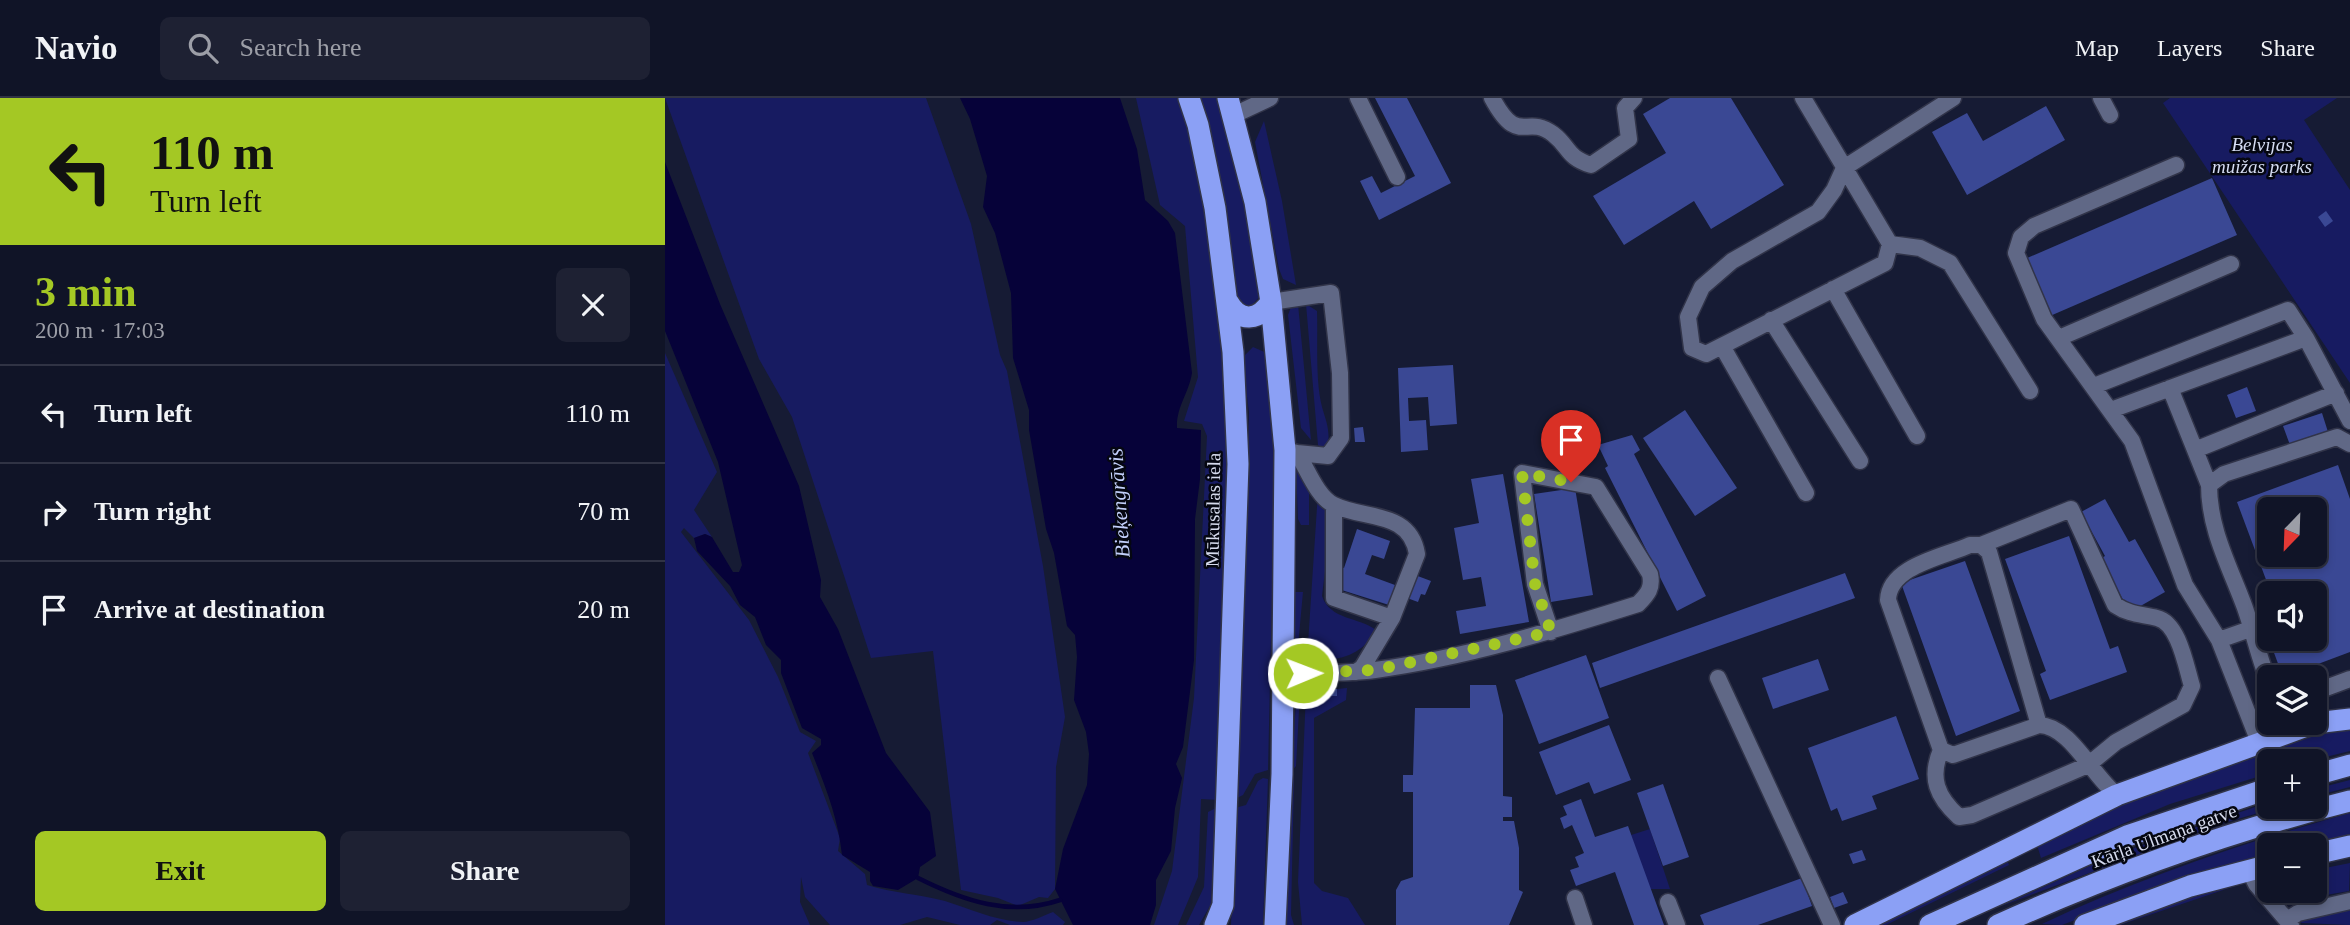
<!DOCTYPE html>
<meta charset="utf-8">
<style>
:root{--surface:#101427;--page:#1e2133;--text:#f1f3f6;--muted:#9c9ea7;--line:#303344;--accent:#a4c824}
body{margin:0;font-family:Georgia,serif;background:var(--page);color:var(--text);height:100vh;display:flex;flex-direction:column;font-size:26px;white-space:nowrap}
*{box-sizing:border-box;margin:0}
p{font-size:23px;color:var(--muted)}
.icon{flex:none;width:38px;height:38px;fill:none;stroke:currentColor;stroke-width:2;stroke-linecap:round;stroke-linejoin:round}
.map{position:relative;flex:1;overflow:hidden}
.details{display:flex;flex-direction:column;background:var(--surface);width:665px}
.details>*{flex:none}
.top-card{background:#a4c824;color:#111;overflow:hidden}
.needle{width:46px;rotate:203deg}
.controls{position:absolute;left:1592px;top:399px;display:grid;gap:14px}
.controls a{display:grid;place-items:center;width:70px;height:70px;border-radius:10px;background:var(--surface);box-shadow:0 4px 10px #0003,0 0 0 2px var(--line);font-size:35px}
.pin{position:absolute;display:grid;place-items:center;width:60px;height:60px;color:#fff;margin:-72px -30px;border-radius:50% 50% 50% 0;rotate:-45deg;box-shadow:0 0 7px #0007}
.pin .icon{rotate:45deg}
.me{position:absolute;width:77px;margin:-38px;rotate:89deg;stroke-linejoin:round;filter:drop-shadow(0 0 5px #0008)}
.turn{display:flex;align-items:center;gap:24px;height:147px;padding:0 35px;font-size:32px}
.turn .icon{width:91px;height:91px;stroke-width:2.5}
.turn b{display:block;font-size:49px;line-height:60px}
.round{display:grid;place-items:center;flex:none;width:74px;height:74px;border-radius:10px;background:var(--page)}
.summary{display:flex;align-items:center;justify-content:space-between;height:119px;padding:0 35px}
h1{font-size:42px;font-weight:700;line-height:52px;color:var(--accent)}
.action{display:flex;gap:14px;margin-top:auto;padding:14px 35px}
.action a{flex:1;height:80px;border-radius:10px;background:var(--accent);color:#111;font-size:28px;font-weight:700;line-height:80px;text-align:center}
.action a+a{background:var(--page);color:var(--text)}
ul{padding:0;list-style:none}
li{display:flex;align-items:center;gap:21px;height:98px;padding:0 35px;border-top:2px solid var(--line)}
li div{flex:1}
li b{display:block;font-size:26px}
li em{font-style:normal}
header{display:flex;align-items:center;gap:42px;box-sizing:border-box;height:98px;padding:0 35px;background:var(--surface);border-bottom:2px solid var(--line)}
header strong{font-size:33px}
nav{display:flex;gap:38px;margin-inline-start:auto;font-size:24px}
.search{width:490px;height:63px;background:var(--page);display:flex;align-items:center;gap:18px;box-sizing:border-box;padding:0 24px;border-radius:10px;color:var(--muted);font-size:26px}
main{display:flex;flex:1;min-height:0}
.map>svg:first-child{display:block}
</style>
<header>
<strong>Navio</strong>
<div class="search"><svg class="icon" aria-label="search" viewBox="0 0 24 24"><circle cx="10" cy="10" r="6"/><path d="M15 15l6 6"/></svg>Search here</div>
<nav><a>Map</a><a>Layers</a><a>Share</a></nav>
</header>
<main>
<section class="details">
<div class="top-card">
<div class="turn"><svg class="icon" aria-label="left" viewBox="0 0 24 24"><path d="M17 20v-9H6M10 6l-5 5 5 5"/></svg><div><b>110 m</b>Turn left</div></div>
</div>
<div class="summary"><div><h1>3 min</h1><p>200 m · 17:03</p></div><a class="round"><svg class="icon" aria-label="close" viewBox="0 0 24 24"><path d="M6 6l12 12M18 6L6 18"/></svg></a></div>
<ul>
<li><svg class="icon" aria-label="left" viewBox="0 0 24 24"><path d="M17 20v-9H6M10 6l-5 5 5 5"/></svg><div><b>Turn left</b></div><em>110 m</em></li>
<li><svg class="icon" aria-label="right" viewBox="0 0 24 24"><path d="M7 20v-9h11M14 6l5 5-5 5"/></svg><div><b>Turn right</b></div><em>70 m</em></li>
<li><svg class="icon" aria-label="arrive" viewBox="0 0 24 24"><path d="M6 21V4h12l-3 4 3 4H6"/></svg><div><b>Arrive at destination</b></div><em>20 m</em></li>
</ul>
<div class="action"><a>Exit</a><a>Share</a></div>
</section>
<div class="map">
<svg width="1685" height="827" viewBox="0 0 1685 827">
<rect width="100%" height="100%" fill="#161b34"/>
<path fill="#171b61" d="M 0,0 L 261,0 L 306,126 L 335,257 L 342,273 L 378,468 L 400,619 L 391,669 L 390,791 L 383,800 L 374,799 L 353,808 L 333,800 L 296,792 L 268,553 L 206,560 L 127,319 L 94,261 Z
M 471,0 L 516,0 L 548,151 L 557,228 L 565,357 L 554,702 L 536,701 L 533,779 L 513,827 L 489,827 L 507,773 L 529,600 L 542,338 L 537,326 L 519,323 L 533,279 L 520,128 L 495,107 Z
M 535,0 L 553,0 L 583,106 L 597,196 L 587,207 L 578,207 L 571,200 L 565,140 Z
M 1505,0 L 1672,0 L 1639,22 L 1685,92 L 1685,285 L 1498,5 Z
M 599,23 L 617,103 L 631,187 L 618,181 L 614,171 L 590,44 Z
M 633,206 L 646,342 L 636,330 L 623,217 L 626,209 Z
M 641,206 L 652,213 C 653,241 650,282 657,309 C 661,323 665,331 663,347 L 657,351 L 653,347 Z
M 588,249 L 604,256 L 610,365 L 603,672 L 590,676 L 578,697 L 570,701 L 583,370 L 584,314 L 577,260 Z
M 0,255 L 52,374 L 29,412 L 47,439 L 40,436 L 29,440 L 19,430 L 16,434 L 84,522 L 113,579 L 135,634 L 151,643 L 143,655 L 175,740 L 173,753 L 200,776 L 202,787 C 228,795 254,796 280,803 C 305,811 331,823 358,824 C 366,824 380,817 388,814 L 400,824 L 398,827 L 345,827 L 332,822 L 325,827 L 295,827 L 262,819 L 235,827 L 165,827 L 140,799 L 136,779 L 135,804 L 145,827 L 0,827 Z
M 631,370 L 644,385 L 644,427 L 636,427 L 633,421 Z
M 653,394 L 666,423 L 657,498 C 665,522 694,519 711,532 C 696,559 672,564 642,561 Z
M 629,494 L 638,494 L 632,559 L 625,552 Z
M 682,590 L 681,602 L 649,620 L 649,785 L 657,793 L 683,800 L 700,827 L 637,827 L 633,784 L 641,594 L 664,591 L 664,598 L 672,598 L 672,591 Z
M 635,594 L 631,668 L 627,673 L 631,603 Z
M 1595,596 L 1602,599 L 1604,617 L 1595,616 L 1590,603 Z
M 1685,630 L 1685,653 L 1644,663 L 1605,663 L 1605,675 L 1505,706 L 1376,760 L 1372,747 C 1466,701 1583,648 1685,630 Z
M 598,680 L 603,681 L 598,827 L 566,827 L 570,710 L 581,707 L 593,683 Z
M 626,682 L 629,682 L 626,817 L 629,827 L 619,827 Z
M 1685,682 L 1685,689 L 1650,698 L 1650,691 Z
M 1605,704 L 1605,709 L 1614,709 L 1555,726 L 1334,809 L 1449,757 Z
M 551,710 L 546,806 L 534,827 L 521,827 L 539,789 L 543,714 Z
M 1685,715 L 1685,740 L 1650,747 L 1605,747 L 1605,759 L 1465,801 L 1397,827 L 1377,826 C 1477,779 1578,745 1685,715 Z
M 985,731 L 1005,791 L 985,791 L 966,737 Z
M 1342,762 L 1344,767 L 1221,827 L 1208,827 Z
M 1685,765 L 1684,793 L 1632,802 L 1630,793 L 1650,793 L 1650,772 Z
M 1570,788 L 1455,827 L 1445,827 L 1548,791 Z
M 1685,810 L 1685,827 L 1636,825 L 1638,821 Z"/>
<path fill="#060239" d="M 295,0 L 455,0 L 472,51 L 480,102 L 503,123 L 510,135 L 527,275 C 524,295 511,309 512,330 L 536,332 L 535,381 L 530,421 L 529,562 L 518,649 L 511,666 L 517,680 L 510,710 L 506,753 L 491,782 L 491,807 L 485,827 L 408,827 L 390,791 L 398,751 L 422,687 L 424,656 L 421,634 L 409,602 L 412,559 L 410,537 L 402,528 L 389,455 L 381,431 L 364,332 L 364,312 L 348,260 L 346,195 L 330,135 L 318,109 L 322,78 L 305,21 Z
M 0,64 L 55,206 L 134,388 L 156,482 L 155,499 L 173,531 L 221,655 L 265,714 L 271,758 L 255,769 L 253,780 L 233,792 L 208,788 L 205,783 L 205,774 L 177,757 C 173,720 161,690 147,655 L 156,647 L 156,641 L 137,630 L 116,575 L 116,562 L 101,547 L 90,519 L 75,507 L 65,488 L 32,453 L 29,440 L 40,436 L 47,439 L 68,474 L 74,474 L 77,467 L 53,364 L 0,233 Z"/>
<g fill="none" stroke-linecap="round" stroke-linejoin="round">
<path stroke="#060239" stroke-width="4.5" d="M 253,780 C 299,803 345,819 395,802"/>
</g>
<path fill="#3a4894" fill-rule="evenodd" d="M 710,0 L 742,0 L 786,85 L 714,122 L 695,83 L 707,78 L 716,95 L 750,78 Z
M 1005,0 L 1066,0 L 1119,87 L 1046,131 L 1029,103 L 959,147 L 928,98 L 1001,55 L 978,16 Z
M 1381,8 L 1400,42 L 1302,97 L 1267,34 L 1302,15 L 1318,43 Z
M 1547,80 L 1572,137 L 1385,218 L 1360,161 Z
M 1661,113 L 1668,123 L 1660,129 L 1653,119 Z
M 788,267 L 792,326 L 765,328 L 763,299 L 743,300 L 744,323 L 761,322 L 763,352 L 736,354 L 733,270 Z
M 1582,289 L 1591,313 L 1571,320 L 1562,297 Z
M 1020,312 L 1072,390 L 1030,418 L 978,340 Z
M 1657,315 L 1663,334 L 1625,347 L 1618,328 Z
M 698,329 L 700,344 L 690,344 L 689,330 Z
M 967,337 L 975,352 L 969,356 L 1041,498 L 1012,513 L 940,370 L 943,368 L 933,347 Z
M 1673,367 L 1685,401 L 1685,554 L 1618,579 L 1605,544 L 1613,541 L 1650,541 L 1650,495 L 1606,495 L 1572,404 ZM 1605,411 L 1650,411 L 1650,457 L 1605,457 Z
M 838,376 L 864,524 L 795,536 L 791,513 L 821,508 L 816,479 L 798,482 L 789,430 L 814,425 L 806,381 Z
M 910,390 L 928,497 L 886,504 L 869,396 Z
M 1440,401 L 1464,444 L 1470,441 L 1500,494 L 1465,514 L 1435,461 L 1440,458 L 1416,414 Z
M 692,431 L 725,443 L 719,461 L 707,457 L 700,476 L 730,487 L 724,507 L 664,488 L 671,467 L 679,470 Z
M 1404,438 L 1445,551 L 1453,548 L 1462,574 L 1385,602 L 1375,576 L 1381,573 L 1340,461 Z
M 1300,463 L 1355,613 L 1291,638 L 1236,485 Z
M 1180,475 L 1190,500 L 935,590 L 927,565 Z
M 750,477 L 766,483 L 760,497 L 756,496 L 753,504 L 742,500 Z
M 921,557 L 944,620 L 874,646 L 850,582 Z
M 1153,561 L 1164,592 L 1108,611 L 1097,580 Z
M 805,587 L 831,587 L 838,617 L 838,698 L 847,699 L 847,719 L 838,719 L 838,723 L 849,723 L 854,750 L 854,792 L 858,794 L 844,827 L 731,827 L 731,792 L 736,783 L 748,779 L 748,694 L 738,694 L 738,677 L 748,677 L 750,610 L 805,610 Z
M 664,591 L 672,591 L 672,598 L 664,598 Z
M 1231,618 L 1254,681 L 1207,698 L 1212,711 L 1177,723 L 1172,710 L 1166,713 L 1143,650 Z
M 944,627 L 966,682 L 929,696 L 924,684 L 891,697 L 874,654 Z
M 998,686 L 1024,759 L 998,768 L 972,695 Z
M 916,701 L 930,739 L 963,728 L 999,827 L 969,827 L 950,774 L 911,788 L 905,772 L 914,769 L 910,759 L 919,755 L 907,727 L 899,731 L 895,720 L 902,717 L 898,708 Z
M 1197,752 L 1201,762 L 1188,766 L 1184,756 Z
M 1137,780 L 1147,808 L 1093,827 L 1039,827 L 1035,817 Z
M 1178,794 L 1183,805 L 1169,810 L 1165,799 Z"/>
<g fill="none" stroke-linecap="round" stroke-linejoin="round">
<g stroke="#313449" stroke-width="19">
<path id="minor" d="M 693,0 L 732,79
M 827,0 C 854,50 860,15 888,36 C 905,49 901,59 926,67 L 964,41 L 960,10 L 969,0
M 1138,0 L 1225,146 L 1220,165 L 1041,256 L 1027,250 L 1023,219 L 1037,189 L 1067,163 L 1153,114 L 1169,92 L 1179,70 L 1288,0
M 1436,0 L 1445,17
M 569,17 L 605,0
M 1511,67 L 1369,128 L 1356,139 L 1351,155 L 1379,221 L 1467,343 L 1520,487 L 1554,542 L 1594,644
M 1225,146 L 1255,150 L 1285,165 L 1365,293
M 1168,191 L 1252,338
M 606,204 L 666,195 L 675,275 L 676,340 L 663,358 L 632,355
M 1106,222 L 1195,363
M 1394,240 L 1566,166
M 1057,248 L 1141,395
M 1429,288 L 1623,212 L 1641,240 L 1685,323
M 1505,290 L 1530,352
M 1446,312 L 1641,240
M 620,352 L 632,355 C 642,370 652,399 669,407 C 699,422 745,412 752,456 L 727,520 L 697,570 L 691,574
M 1544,387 L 1530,352 L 1671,295
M 669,407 L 669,500 L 727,520
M 1554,542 L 1605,524
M 619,576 C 649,575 680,576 710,572 C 799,560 887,533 973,506 C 983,496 988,490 985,476 L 931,389 L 857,375 L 870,486 L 886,534
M 1053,580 L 1167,827
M 1605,588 C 1595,563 1589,536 1580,510 C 1565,469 1544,432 1544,387 L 1559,376 L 1672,339 L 1685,346
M 1650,594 L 1685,581
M 1374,627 L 1324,454 L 1316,447 L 1305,447 C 1278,459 1224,468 1223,502 L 1276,652 L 1288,657 L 1374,627 C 1406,628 1427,678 1452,697
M 1276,652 C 1264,680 1272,699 1294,719 L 1307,717 L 1423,667 L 1451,644 L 1518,607 L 1527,588 C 1521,569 1514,525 1492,520 C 1476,516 1465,517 1450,507 L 1406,411 L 1316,447
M 1584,772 L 1591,786 L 1626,827
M 910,800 L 919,827
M 1003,804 L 1012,827
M 1622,822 L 1633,815 L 1685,803"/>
</g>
<g stroke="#313449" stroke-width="24">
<path id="highway" d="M 524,0 L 533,27 L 550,110 L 568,254 L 573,366 L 558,807 L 550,827
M 563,0 L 590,104 L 606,204 L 620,352 L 617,676 L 610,827
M 563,204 C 575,225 593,223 606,204
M 1650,625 L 1685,621
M 1650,677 L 1685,667
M 1650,756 L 1685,748
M 1190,827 L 1452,697 L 1650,625
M 1265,827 L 1462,738 L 1605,690
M 1333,827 C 1446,776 1565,733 1685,703
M 1420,827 L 1525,788 L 1605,767"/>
</g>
<use href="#minor" stroke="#606886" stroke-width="16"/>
<use href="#highway" stroke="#8ba0f5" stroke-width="21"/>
</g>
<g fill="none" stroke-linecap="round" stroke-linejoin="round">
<path stroke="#a4c824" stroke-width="12" stroke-dasharray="0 21.6" d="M 638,575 L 710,572 L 886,534 L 870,486 L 857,375 L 906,384"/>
</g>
<g text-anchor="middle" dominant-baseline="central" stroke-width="5" stroke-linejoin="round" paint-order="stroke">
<g font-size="19" font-style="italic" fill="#d5dcf2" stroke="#050711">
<text x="1597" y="46">Belvijas<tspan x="1597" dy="22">muižas parks</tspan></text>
</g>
<g font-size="19" fill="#d6dbed" stroke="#050711">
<text transform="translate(548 412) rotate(-89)">Mūkusalas iela</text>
<text transform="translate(1499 738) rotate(-20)">Kārļa Ulmaņa gatve</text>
</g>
<g font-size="21" font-style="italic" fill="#c2cffa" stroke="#050711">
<text transform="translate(454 405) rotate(-94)">Bieķengrāvis</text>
</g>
</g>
</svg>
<div class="controls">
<a><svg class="needle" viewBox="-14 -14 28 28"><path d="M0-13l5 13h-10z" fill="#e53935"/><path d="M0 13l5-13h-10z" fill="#9c9ea7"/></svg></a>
<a><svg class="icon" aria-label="sound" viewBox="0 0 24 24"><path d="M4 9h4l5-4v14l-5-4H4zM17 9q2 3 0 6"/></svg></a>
<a><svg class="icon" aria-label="layers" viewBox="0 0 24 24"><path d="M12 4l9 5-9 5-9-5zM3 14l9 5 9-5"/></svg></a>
<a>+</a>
<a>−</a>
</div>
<div class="pin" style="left:906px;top:384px;background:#d93025"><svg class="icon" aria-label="arrive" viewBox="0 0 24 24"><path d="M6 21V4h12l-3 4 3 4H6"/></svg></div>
<svg class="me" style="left:638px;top:575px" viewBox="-20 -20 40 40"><circle r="17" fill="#a4c824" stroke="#fff" stroke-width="3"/><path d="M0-11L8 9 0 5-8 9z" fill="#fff"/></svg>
</div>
</main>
